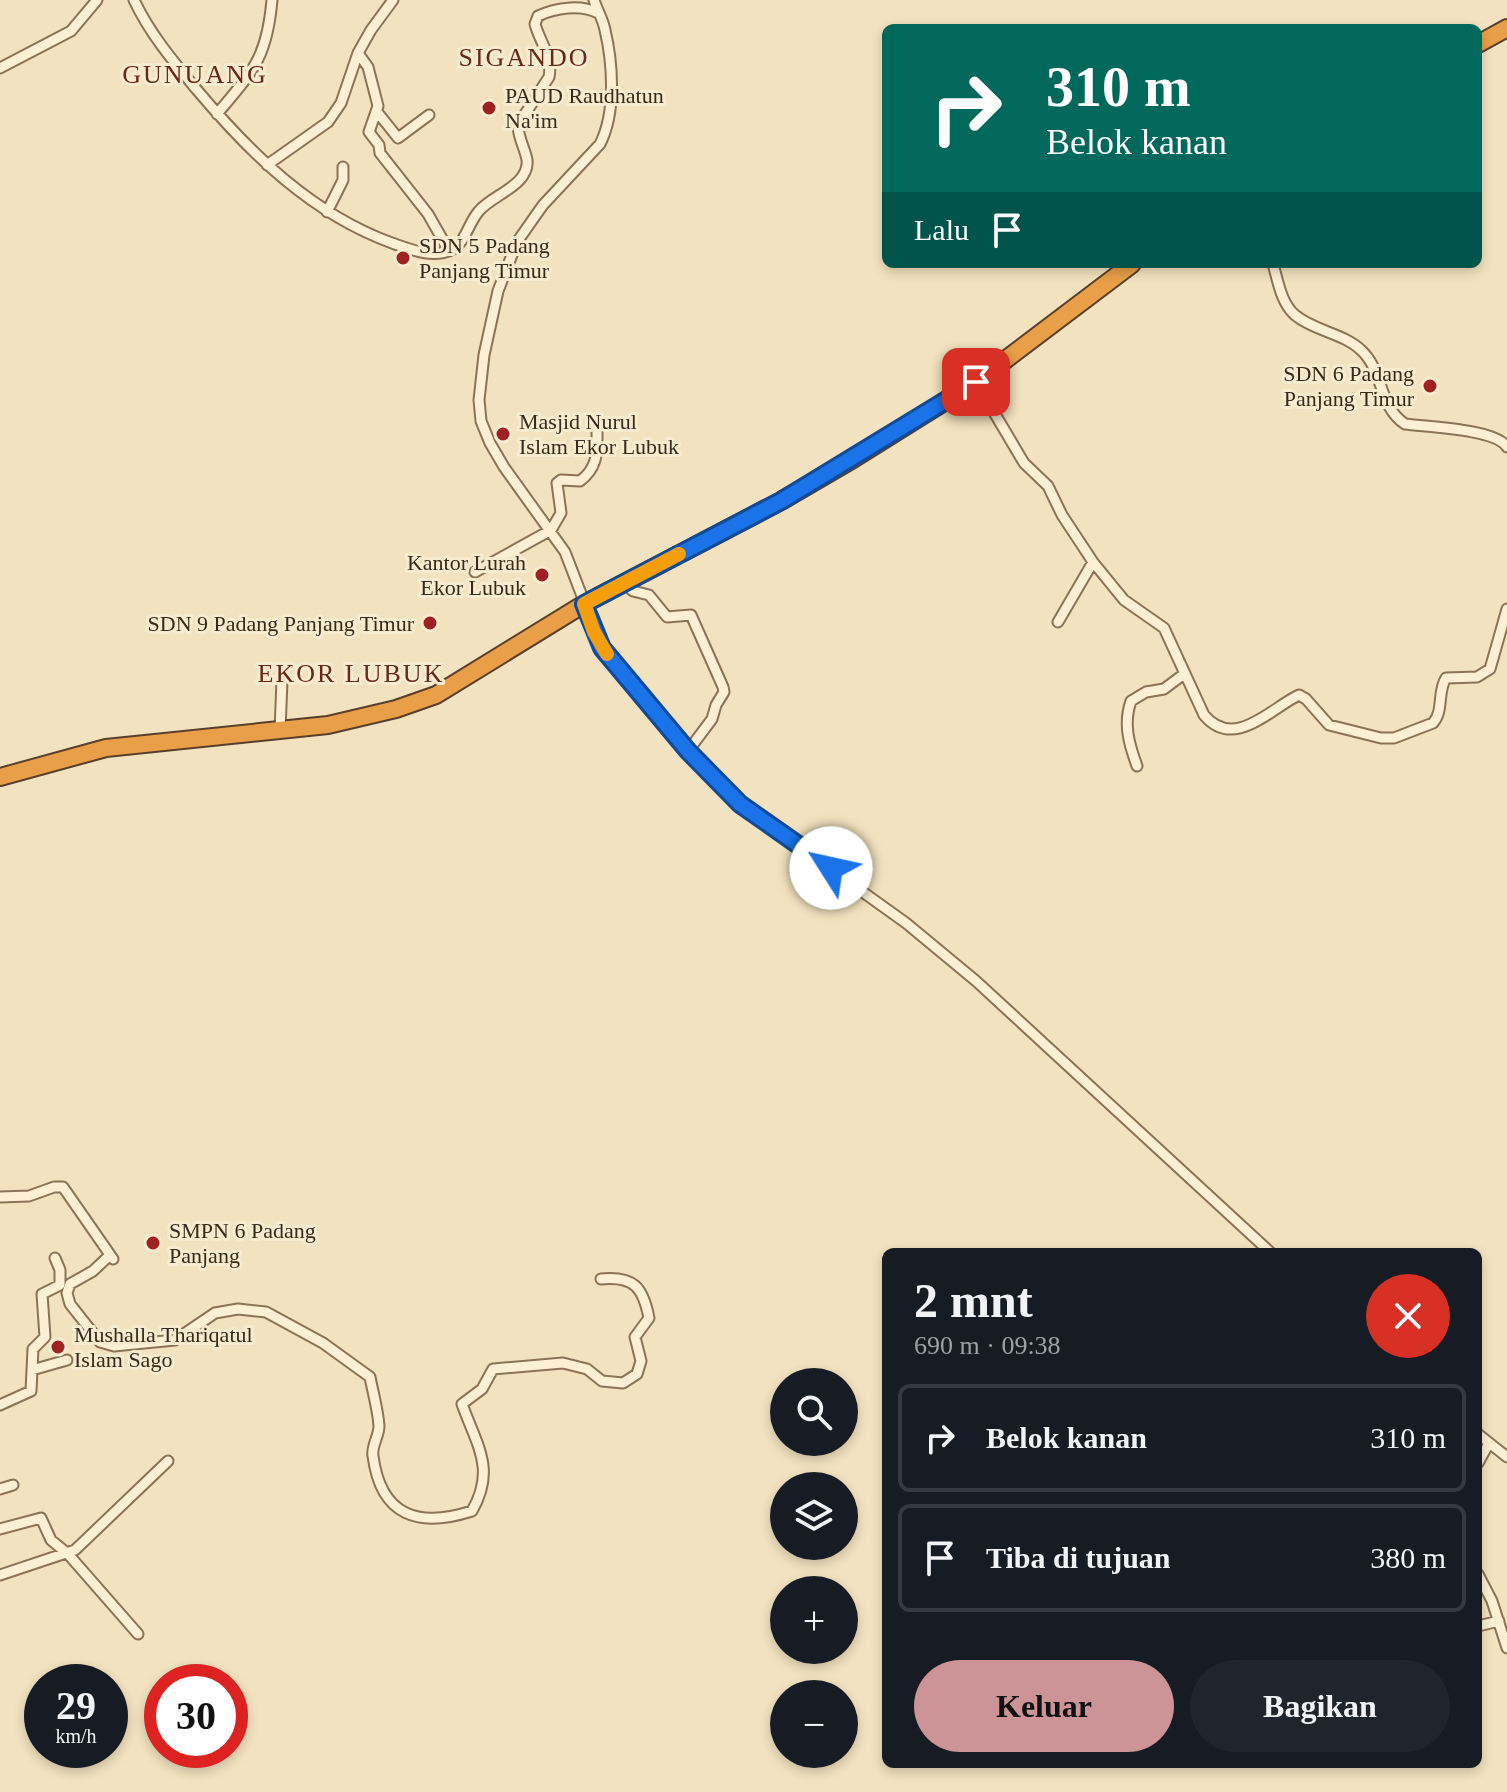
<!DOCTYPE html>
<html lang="id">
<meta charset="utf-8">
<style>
:root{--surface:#171b24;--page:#20242c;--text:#f1f3f6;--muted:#9ea1a6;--line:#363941;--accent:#cd9498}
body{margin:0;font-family:Georgia,serif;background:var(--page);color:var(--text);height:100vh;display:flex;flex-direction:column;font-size:30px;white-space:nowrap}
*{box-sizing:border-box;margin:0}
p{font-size:26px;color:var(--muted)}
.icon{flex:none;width:44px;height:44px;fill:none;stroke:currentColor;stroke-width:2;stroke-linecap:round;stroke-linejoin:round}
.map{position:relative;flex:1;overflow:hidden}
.details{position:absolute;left:882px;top:1248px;width:600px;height:520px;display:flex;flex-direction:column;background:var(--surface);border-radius:12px;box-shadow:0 4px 12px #0003}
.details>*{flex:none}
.guide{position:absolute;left:882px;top:24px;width:600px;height:244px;border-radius:12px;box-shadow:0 4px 12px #0003;background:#00695c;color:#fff;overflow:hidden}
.buttons{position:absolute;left:770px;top:1368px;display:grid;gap:16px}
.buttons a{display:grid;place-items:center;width:88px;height:88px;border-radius:50%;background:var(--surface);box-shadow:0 4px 12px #0003;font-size:40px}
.speed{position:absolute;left:24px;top:1664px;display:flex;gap:16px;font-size:40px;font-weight:700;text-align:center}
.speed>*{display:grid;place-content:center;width:104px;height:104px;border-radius:50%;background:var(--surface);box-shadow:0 4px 12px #0003;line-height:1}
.speed small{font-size:20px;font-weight:400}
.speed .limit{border:12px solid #d22;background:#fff;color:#111}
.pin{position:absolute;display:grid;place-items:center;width:68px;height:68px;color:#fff;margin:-34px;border-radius:16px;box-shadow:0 4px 12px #0006}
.me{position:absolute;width:88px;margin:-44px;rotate:305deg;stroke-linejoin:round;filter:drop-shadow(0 0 6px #0008)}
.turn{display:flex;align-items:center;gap:28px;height:168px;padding:0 32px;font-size:36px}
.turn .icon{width:104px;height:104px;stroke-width:2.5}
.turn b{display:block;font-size:56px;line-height:68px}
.then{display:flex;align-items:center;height:76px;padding:0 32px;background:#0003;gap:16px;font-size:30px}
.round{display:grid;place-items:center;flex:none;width:84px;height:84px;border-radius:42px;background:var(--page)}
.overview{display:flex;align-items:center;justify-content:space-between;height:136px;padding:0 32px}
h1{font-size:48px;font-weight:700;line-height:60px}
.primary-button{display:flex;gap:16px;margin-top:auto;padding:16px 32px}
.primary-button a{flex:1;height:92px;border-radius:48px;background:var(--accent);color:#111;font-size:32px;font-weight:700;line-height:92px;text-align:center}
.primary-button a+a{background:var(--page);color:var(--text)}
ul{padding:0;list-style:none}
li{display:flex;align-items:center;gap:24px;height:108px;margin:0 16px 12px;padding:0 16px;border:4px solid var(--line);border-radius:12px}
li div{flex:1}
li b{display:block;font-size:30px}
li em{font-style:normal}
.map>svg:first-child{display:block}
</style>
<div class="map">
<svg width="1507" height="1792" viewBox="0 0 1507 1792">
<rect width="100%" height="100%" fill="#f2e2bf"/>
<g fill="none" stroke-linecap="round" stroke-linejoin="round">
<g stroke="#8c7256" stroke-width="13">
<path id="street" d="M 134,0 C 150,34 173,61 197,90 C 251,154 312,214 392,243 C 409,249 433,259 451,250 C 466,243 468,223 479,211 C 492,195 530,185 527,160 C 525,148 518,138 518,125 L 549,77 C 553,56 540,43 535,24 L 538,16 C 555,8 580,4 598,13
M 594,0 C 597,10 603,19 605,30 C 613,64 616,113 600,144 L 543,205 L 517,242 L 498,291 L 484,355 L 479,400 L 481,421 L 490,443 L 504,467 L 565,552 L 602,648 L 688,751 L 740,804 L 906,923 L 976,981 L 1270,1252
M 358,53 L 368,67 L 378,106 L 369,132 L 379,145 L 380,153 L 428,214 L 449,251
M 0,68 L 71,31 L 97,0
M 378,113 L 398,138 L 429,115
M 217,114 C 253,71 267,58 272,0
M 267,165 L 328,122 L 341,103 L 358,53 L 371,30 L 393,0
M 327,212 L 343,180 L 343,167
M 1273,264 C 1278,281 1281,303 1295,315 C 1314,331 1343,333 1361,350 C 1384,371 1378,406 1405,424 C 1427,427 1496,429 1507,447
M 976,382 L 1024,463 L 1048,486 L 1062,515 L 1093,562 L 1124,600 L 1164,628 L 1204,715 C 1234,751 1271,708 1299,695 L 1306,699 L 1329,725 L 1381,738 L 1394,738 L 1433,723 C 1444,711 1437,692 1446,678 L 1477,677 L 1490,669 L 1507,609
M 475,572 L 551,530 L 561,513 L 557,483 L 561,480 L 580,481 C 599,467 597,450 597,429
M 623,583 L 633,591 L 649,595 L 667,617 L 691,615 L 723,687 L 724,692 L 716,705 L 712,719 L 688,751
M 1058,622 L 1093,562
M 280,731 L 282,680
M 1137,766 C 1129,744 1123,724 1131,701 L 1146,692 L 1164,689 L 1184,674
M 0,1197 L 29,1196 L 54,1187 L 63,1187 L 113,1259
M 110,1255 L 93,1271 L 70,1284 L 67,1293 L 70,1304 L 100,1342 L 114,1346 L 175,1340 L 215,1313 L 238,1309 L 266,1312 L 323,1343 L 370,1377 C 373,1393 378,1410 379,1426 C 379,1437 371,1446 373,1456 C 381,1517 419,1528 472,1511 C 496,1469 477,1446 462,1404 L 482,1389 L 493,1369 L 563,1363 L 587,1369 L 602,1381 L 623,1383 L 637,1374 L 641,1361 L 635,1337 L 649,1318 C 643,1287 634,1276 601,1279
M 32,1370 L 67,1360
M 0,1405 L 31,1391 L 33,1349 L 45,1337 L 42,1294 L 60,1285 L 60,1270 L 55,1258
M 1478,1434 L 1507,1457
M 1478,1463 L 1489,1443
M 0,1489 L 13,1485
M 0,1529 L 41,1518 L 51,1540 L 68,1554 L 138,1634
M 1478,1574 L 1492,1601 L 1507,1648
M 0,1575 L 75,1550 L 168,1461
M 1478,1626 L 1499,1621"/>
</g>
<g stroke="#593f2b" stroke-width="20">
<path id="highway" d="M 1478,44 L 1507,28
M 0,777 L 106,748 L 328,725 L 396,709 L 436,695 L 584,604 L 781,501 L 853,459 L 976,382 L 1132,264"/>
</g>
<use href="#street" stroke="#fcefd3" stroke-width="9"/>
<use href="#highway" stroke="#e99f48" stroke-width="16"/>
</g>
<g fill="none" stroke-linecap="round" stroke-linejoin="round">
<g stroke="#114b97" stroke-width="20">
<path id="route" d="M 831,868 L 740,804 L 688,751 L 602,648 L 584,604 L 781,501 L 976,382"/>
</g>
<use href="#route" stroke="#1a73e8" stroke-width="14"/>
<path stroke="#f59e0b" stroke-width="14" d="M 607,654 L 594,632 L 584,604 L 679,554"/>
</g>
<g fill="#a02124" stroke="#f8ecd0" stroke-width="3">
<circle cx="489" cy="108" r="8"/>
<circle cx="403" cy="258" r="8"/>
<circle cx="1430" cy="386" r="8"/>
<circle cx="503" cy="434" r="8"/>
<circle cx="542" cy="575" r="8"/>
<circle cx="430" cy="623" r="8"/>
<circle cx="153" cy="1243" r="8"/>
<circle cx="58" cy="1347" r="8"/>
</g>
<g text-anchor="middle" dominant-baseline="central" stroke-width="6" stroke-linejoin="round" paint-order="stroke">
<g font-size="22" fill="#3a2a1c" stroke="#f8ecd0" text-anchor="start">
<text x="505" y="95">PAUD Raudhatun<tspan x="505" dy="25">Na'im</tspan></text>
<text x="419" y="245">SDN 5 Padang<tspan x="419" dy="25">Panjang Timur</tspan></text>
<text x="1414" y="373" text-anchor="end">SDN 6 Padang<tspan x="1414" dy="25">Panjang Timur</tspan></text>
<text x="519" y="421">Masjid Nurul<tspan x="519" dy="25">Islam Ekor Lubuk</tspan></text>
<text x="526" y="562" text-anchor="end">Kantor Lurah<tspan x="526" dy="25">Ekor Lubuk</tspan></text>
<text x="414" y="623" text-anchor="end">SDN 9 Padang Panjang Timur</text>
<text x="169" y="1230">SMPN 6 Padang<tspan x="169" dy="25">Panjang</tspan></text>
<text x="74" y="1334">Mushalla Thariqatul<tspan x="74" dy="25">Islam Sago</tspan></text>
</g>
<g font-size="26" letter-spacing="2" fill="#6b2717" stroke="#f8ecd0">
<text x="524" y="57">SIGANDO</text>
<text x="195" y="74">GUNUANG</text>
<text x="351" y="673">EKOR LUBUK</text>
</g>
</g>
</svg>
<div class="buttons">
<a><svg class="icon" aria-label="search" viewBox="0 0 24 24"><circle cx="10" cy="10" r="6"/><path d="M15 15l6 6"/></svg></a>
<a><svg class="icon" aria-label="layers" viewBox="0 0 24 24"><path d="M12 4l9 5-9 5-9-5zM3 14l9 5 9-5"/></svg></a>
<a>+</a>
<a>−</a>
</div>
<div class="speed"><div>29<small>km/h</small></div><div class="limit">30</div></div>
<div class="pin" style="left:976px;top:382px;background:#d93025"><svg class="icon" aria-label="arrive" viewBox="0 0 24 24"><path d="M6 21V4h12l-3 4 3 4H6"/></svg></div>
<svg class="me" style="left:831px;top:868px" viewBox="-20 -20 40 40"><circle r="19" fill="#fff"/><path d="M0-13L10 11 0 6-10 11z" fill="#1a73e8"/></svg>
<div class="guide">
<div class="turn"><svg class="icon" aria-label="right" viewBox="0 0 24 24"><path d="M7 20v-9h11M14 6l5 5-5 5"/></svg><div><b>310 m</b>Belok kanan</div></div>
<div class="then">Lalu<svg class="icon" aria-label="arrive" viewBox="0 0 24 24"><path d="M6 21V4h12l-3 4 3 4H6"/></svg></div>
</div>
<section class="details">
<div class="overview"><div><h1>2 mnt</h1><p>690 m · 09:38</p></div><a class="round" style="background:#d93025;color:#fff"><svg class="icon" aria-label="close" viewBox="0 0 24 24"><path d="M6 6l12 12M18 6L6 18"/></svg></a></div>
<ul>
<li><svg class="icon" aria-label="right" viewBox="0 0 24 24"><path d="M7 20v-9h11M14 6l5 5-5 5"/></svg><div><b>Belok kanan</b></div><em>310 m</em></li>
<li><svg class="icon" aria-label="arrive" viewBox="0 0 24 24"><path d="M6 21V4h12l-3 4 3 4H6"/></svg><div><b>Tiba di tujuan</b></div><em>380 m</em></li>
</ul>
<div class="primary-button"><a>Keluar</a><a>Bagikan</a></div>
</section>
</div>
